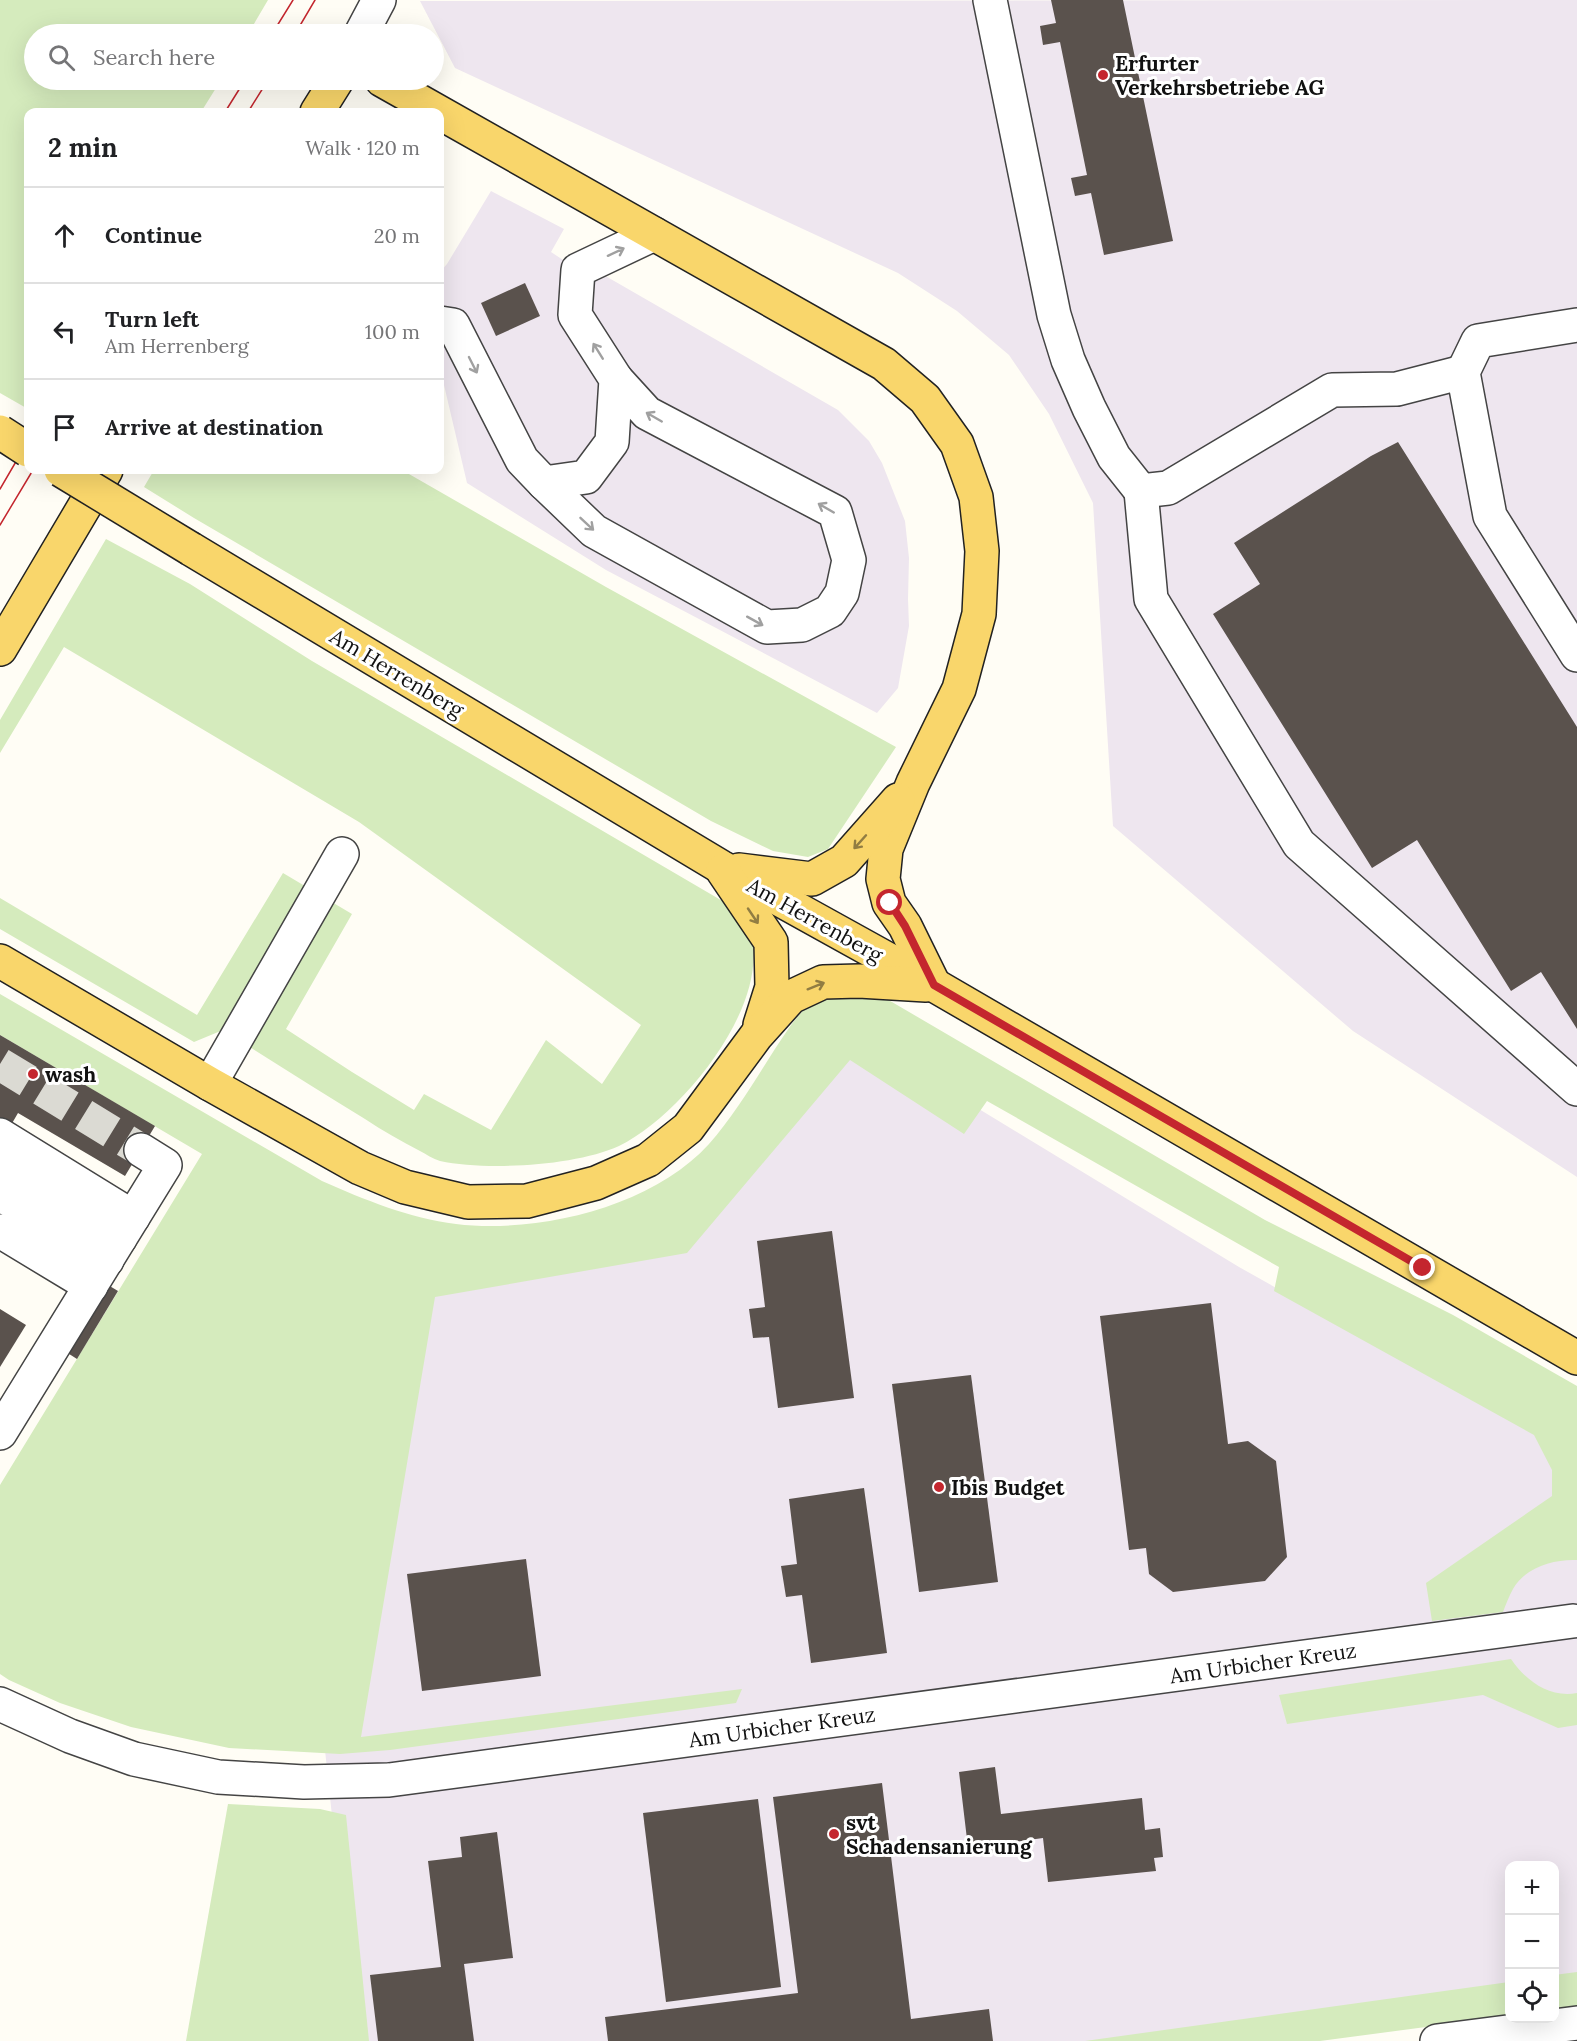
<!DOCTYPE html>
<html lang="en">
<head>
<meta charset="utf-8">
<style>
  :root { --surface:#fff; --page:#f2f2f2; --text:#202124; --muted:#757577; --line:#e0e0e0 }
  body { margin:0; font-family:Lora,serif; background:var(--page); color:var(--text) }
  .controls { position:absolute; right:18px; bottom:18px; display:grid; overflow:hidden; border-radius:12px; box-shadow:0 6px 24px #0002 }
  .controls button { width:54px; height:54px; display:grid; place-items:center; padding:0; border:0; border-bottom:2px solid var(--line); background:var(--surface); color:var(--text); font:30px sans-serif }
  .stop { position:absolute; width:18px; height:18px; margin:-14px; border:4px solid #c4262e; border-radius:50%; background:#fff }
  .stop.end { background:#c4262e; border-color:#fff; box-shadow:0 2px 6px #0008 }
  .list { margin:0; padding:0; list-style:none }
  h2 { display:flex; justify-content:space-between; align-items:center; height:78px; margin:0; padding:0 24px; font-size:26px }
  h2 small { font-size:20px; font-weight:400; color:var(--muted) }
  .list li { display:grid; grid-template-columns:39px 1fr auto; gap:18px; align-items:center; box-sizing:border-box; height:96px; padding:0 24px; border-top:2px solid var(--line) }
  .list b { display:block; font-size:22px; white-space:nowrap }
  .list p { margin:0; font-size:20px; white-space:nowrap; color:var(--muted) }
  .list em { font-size:20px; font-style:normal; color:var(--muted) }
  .icon { flex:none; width:33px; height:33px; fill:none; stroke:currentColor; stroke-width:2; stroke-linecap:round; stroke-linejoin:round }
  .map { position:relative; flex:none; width:1577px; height:2041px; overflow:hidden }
  .search { position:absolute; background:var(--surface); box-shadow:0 6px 24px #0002; left:24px; top:24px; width:420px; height:66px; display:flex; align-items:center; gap:15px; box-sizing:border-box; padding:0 21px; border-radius:33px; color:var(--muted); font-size:22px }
  .panel { position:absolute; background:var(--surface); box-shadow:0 6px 24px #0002; left:24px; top:108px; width:420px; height:366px; border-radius:12px }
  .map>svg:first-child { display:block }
  .industrial { fill:#eee6ef }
  .green { fill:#d5ebbd }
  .building { fill:#5a524d }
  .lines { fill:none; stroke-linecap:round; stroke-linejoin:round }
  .minor-tunnel { stroke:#dbdad3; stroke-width:33; stroke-dasharray:33 16; stroke-linecap:butt }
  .minor-casing { stroke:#444; stroke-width:36 }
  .major-casing { stroke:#222; stroke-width:36 }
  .minor { stroke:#fff; stroke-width:33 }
  .major { stroke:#f9d66b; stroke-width:33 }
  .tram { stroke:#c4262e; stroke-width:1.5 }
  .major-bridge-casing { stroke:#222; stroke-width:36; stroke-linecap:butt }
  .major-bridge { stroke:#f9d66b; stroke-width:33 }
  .oneway { stroke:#a0a0a0 }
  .oneway2 { stroke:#917d42 }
  .route { stroke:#c4262e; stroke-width:8 }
  .poi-dot { fill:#c4262e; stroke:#fff; stroke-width:2 }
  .labels { text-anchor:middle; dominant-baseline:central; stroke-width:6; stroke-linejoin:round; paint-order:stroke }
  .poi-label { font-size:21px; font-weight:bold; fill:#111; stroke:#fff; text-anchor:start }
  .street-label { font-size:21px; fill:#111; stroke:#fff }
</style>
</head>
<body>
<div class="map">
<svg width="1577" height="2041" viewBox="0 0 1577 2041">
  <rect width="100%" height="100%" fill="#fffdf5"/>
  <g class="industrial">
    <polygon points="1577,0 1577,1177 1353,1031 1113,826 1093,503 1049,414 1009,355 957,311 898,273 455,68 420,1"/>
    <polygon points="491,191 564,229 551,252 595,281 602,274 838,410 869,441 882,463 905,521 909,558 908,599 909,626 898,688 877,713 606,570 467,483 440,368 440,272 447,264"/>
    <polygon points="854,1033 1239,1267 1577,1457 1577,1985 1555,1988 1554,1866 1510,1866 1509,1994 1152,2041 356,2041 322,1722 410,1265 669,1224"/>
  </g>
  <g class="green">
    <polygon points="0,0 268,0 248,34 34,34 34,80 221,80 201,112 28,112 28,409 0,393"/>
    <polygon points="154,470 402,470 606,587 896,747 828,849 808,857 773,851 711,821 194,518 144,487"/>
    <path d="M106,539L190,584L312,661L731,906C737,913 747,922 750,931C773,1004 681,1116 619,1146C575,1166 487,1171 440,1161C433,1159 426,1154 420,1151C401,1141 383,1131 365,1119C318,1090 270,1060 223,1030L194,1042L0,929V898L197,1015L283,873L352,914L286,1029L352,1072L414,1110L424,1094L491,1130L546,1040L602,1084L641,1025L359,822L64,647L0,753V720Z"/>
    <path d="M0,994L322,1181C365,1200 409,1218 456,1224C538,1234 652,1207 709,1144C740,1109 762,1067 789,1028C796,1017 807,1007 815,997L880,995L1265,1220L1453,1315L1577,1386V1560C1554,1559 1525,1567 1513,1589C1509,1596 1506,1604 1503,1612L1432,1621L1426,1583L1552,1496V1470L1534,1435L1274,1291L1279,1267L987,1101L964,1134L850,1060L687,1253L435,1297L361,1737L742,1689L736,1703L390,1750L340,1754L229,1748L131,1727L60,1703L9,1680L0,1674V1485L202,1154L0,1035Z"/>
    <path d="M1511,1659C1526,1681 1549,1698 1577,1693V1725L1558,1728L1483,1695L1287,1724L1279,1695Z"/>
    <polygon points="228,1804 320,1809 346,1815 369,2041 186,2041"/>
    <polygon points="1577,1972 1577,2007 1555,2010 1554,1975"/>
    <polygon points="1509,1982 1509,2016 1320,2041 1085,2041"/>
  </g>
  <g class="building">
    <polygon points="1051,0 1123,0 1173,241 1104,255 1091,193 1075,196 1071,178 1087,175 1060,42 1043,45 1040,26 1056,23"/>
    <polygon points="525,283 540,316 496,336 481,303"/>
    <polygon points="1398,442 1577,727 1577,1029 1541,972 1511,991 1417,840 1372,868 1213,614 1260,584 1234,543 1371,456"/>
    <polygon points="0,1035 155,1126 125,1176 18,1113 0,1144"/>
    <polygon points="832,1231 854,1398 778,1408 769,1337 753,1338 749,1309 765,1307 757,1241"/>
    <polygon points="108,1285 118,1291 77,1359 66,1352"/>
    <polygon points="1211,1303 1228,1444 1248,1441 1276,1461 1287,1557 1265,1581 1173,1592 1149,1574 1146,1548 1129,1550 1100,1316"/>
    <polygon points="0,1309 26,1325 0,1367"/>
    <polygon points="971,1375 998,1582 919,1592 892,1384"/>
    <polygon points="864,1488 887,1653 811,1663 802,1595 786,1597 781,1566 797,1564 789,1499"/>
    <polygon points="526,1559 541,1676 422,1691 407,1574"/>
    <polygon points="995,1767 1001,1814 1142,1798 1145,1830 1160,1828 1163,1857 1154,1858 1156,1871 1048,1882 1043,1838 1006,1843 1007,1851 969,1856 959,1772"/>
    <polygon points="882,1783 911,2019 989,2009 993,2041 608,2041 605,2017 798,1993 773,1797"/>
    <polygon points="758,1799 781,1987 666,2002 643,1813"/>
    <polygon points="497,1832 513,1958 464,1964 474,2041 378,2041 370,1975 441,1967 428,1861 462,1857 460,1837"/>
  </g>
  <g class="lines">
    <polyline class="minor-tunnel" points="0,1064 141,1150"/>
    <g class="minor-casing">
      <g id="minor">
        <polyline points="990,0 1054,315 1068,360 1089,408 1114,457 1141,491 1168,488 1332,390 1397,389 1463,372"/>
        <polyline points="361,34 379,0"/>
        <polyline points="440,323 453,325 522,460 544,483 586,477 612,442 616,379 575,315 578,270 654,234"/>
        <polyline points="1577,325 1478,341 1463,372 1490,516 1577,655"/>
        <polyline points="544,483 594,531 767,627 802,625 830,611 842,593 849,560 835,512 647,413 616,379"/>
        <polyline points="1141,491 1151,599 1299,844 1577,1089"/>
        <polyline points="210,1084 342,854"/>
        <polyline points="0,1135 133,1217"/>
        <polyline points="0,1164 120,1238"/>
        <polyline points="0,1194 107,1260"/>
        <polyline points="0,1231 91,1286"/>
        <polyline points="0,1433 165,1165 141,1150"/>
        <polyline points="0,1704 70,1736 134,1759 218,1777 304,1782 389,1780 1573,1621"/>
        <polyline points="1437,2041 1577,2023"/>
      </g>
    </g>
    <g class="major-casing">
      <g id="major">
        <polyline points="382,80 884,364 925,399 957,444 976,497 982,551 979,614 959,689 913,783 886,849 883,879 889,903 905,926 934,985"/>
        <polyline points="317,112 337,80"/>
        <polyline points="191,549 721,867 934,985 1577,1358"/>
        <polyline points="0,649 106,470"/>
        <polyline points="739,870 812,879 844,861 898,800"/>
        <polyline points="723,871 771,942 772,987 760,1025"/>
        <polyline points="0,961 210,1084 360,1168 405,1187 468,1202 527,1201 596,1183 648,1160 688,1128 756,1036 791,997 823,982 859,981 926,985"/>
      </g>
    </g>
    <use href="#minor" class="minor"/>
    <use href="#major" class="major"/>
    <g class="tram">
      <polyline points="272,34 293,0"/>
      <polyline points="295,34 315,0"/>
      <polyline points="225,112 245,80"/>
      <polyline points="248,112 268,80"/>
      <polyline points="0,489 28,441"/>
      <polyline points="0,525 33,470"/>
    </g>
    <g class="major-bridge-casing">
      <g id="major-bridge">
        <polyline points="0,432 28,450"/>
        <polyline points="61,470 191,549"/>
      </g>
    </g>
    <use href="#major-bridge" class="major-bridge"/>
  </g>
  <defs><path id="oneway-shaft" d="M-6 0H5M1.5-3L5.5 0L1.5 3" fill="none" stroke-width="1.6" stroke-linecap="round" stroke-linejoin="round" transform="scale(1.5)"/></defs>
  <g class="oneway">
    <use href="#oneway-shaft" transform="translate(616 252) rotate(-25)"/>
    <use href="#oneway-shaft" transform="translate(598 351) rotate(-122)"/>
    <use href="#oneway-shaft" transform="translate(473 365) rotate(63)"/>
    <use href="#oneway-shaft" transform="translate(654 417) rotate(-150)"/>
    <use href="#oneway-shaft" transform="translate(826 508) rotate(-150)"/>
    <use href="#oneway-shaft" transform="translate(587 524) rotate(43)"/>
    <use href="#oneway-shaft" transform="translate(755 621) rotate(29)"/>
  </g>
  <g class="oneway2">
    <use href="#oneway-shaft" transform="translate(860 842) rotate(132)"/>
    <use href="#oneway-shaft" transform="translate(753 916) rotate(56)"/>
    <use href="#oneway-shaft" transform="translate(816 986) rotate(-22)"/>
  </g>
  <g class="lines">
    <polyline class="route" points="890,903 905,926 934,985 1423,1268"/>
  </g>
  <g class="poi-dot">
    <circle cx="1103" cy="75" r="6"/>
    <circle cx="33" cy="1074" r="6"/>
    <circle cx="939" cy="1487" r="6"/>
    <circle cx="834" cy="1834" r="6"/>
  </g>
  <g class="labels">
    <g class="poi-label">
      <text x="1115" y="63">Erfurter<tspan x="1115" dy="24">Verkehrsbetriebe AG</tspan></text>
      <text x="45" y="1074">wash</text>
      <text x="951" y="1487">Ibis Budget</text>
      <text x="846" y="1822">svt<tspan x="846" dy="24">Schadensanierung</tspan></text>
    </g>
    <g class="street-label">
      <text transform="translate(397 673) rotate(31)">Am Herrenberg</text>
      <text transform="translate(815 920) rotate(29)">Am Herrenberg</text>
      <text transform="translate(1263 1663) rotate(-8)">Am Urbicher Kreuz</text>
      <text transform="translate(782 1727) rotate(-8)">Am Urbicher Kreuz</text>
    </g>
  </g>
</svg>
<div class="controls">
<button>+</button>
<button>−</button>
<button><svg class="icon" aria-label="locate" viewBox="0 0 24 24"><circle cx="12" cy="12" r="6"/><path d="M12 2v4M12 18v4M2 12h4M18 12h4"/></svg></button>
</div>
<div class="stop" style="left:890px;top:903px"></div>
<div class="stop end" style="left:1423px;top:1268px"></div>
<div class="search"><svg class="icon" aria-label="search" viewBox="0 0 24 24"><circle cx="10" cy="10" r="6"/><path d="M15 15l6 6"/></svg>Search here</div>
<section class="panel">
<h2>2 min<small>Walk · 120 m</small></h2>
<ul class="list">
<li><svg class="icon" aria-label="ahead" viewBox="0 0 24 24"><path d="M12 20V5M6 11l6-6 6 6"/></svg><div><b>Continue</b></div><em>20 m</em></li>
<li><svg class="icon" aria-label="left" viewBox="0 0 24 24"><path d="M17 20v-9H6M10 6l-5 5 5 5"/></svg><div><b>Turn left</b><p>Am Herrenberg</p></div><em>100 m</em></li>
<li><svg class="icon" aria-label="arrive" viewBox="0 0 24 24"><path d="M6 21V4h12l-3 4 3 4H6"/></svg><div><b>Arrive at destination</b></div></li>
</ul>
</section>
</div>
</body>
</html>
